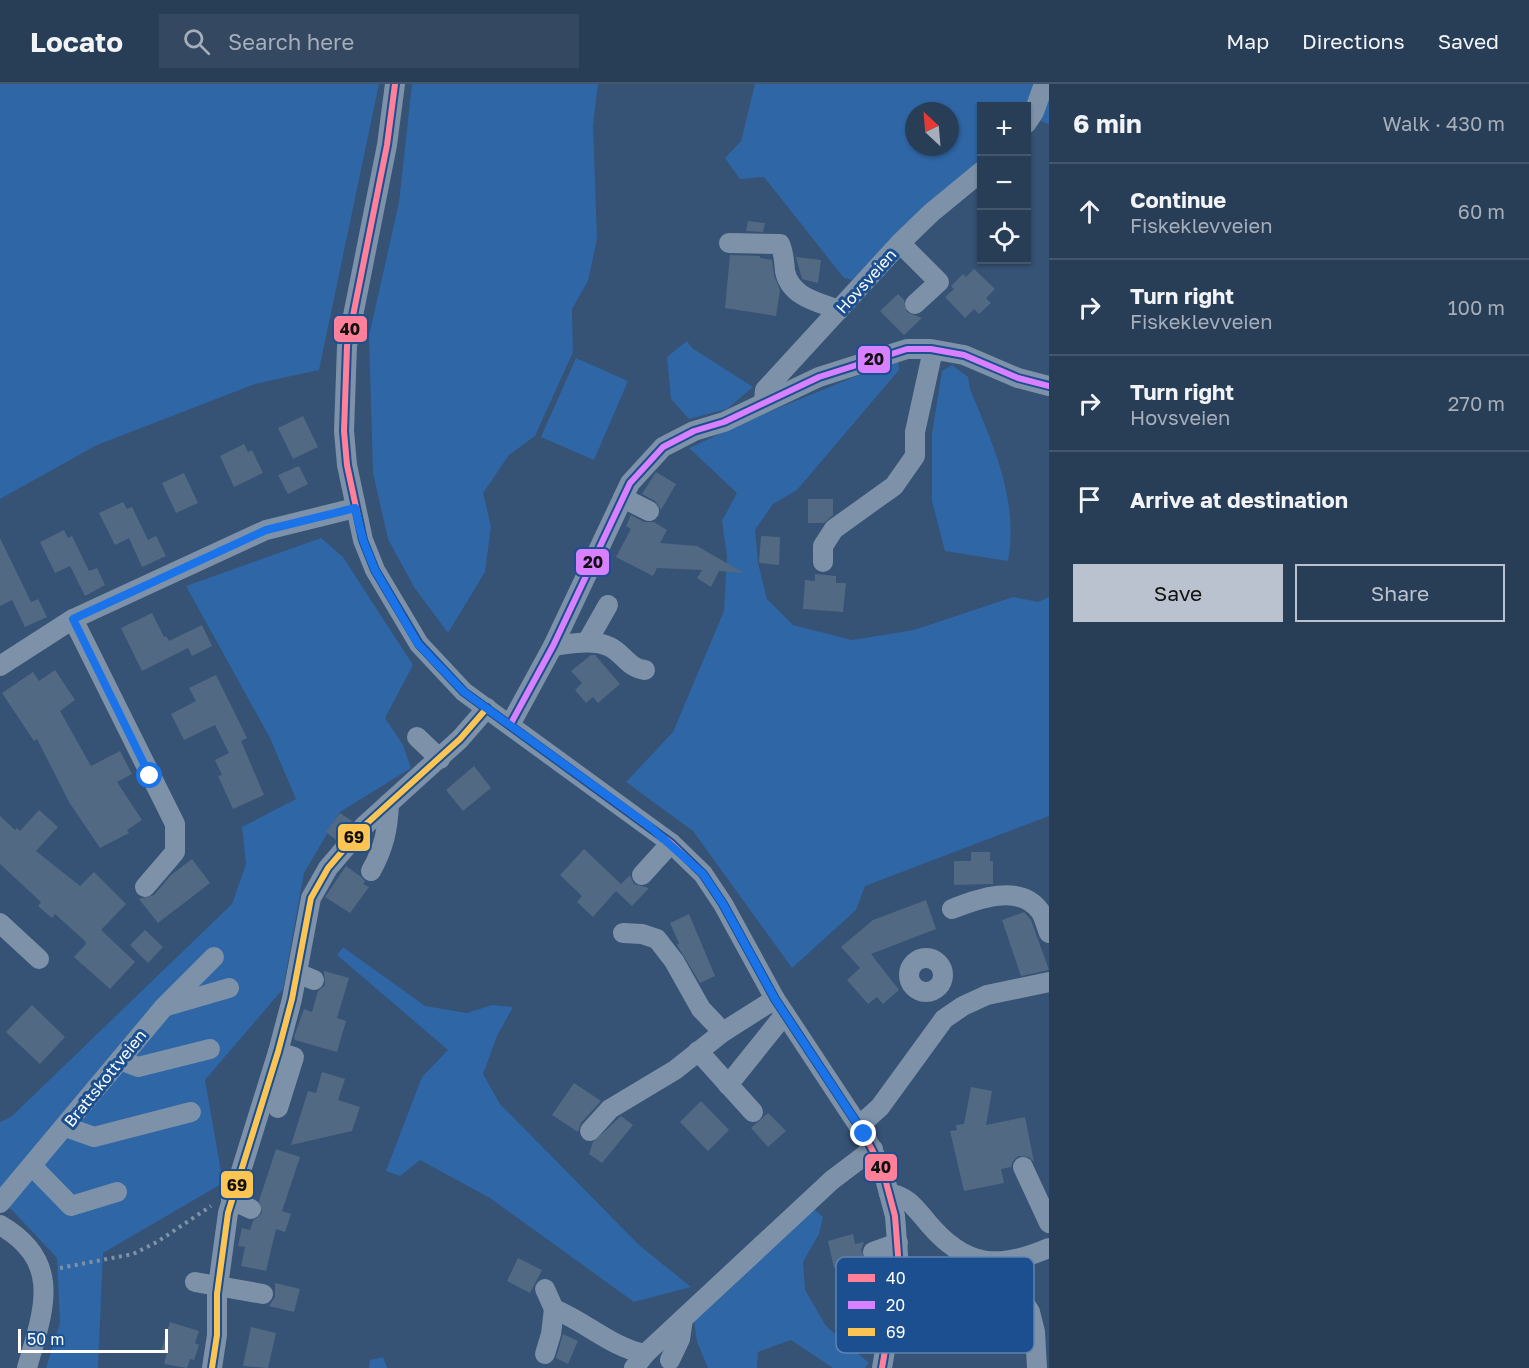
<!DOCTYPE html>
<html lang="en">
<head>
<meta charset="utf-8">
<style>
  :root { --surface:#283e57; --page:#344961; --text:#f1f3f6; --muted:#a5aeba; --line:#44576d; --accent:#b9c2ce }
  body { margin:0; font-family:"Golos Text",sans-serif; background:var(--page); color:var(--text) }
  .controls { position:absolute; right:18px; top:18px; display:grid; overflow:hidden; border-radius:0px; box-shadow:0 2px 4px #0004 }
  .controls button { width:54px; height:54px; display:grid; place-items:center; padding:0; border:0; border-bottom:2px solid var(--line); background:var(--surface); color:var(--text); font:30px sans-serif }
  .compass { position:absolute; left:905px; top:18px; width:54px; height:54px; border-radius:50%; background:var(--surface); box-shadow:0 2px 4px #0004; rotate:334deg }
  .scale { position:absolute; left:18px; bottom:15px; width:150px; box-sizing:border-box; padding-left:6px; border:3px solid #fff; border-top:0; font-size:16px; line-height:21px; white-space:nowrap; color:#fff; -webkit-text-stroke:4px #1b4f8f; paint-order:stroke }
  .stop { position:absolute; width:18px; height:18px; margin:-14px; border:4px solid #1a73e8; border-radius:50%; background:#fff }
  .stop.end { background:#1a73e8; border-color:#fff; box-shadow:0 2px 6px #0008 }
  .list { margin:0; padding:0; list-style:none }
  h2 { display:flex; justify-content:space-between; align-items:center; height:78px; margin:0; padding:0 24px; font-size:26px }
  h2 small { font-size:20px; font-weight:400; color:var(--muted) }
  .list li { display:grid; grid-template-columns:39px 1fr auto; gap:18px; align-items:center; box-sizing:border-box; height:96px; padding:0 24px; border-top:2px solid var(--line) }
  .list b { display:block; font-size:22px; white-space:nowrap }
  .list p { margin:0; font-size:20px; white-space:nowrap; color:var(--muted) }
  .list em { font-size:20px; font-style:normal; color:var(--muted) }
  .actions { display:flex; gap:12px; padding:18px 24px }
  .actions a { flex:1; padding:14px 0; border:2px solid var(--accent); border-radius:0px; text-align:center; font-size:21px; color:var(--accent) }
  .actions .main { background:var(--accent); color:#111 }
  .icon { flex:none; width:33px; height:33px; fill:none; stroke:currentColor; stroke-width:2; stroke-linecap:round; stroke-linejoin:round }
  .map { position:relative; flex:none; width:1049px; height:1284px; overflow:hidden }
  header { display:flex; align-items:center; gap:36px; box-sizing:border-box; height:84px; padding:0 30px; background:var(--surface); border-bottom:2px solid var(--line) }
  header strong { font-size:28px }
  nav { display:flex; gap:33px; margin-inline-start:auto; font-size:21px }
  .search { width:420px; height:54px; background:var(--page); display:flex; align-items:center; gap:15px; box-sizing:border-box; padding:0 21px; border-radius:0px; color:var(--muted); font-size:22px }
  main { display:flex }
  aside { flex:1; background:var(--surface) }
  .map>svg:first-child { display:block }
  .green { fill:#2f66a5; fill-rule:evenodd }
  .building { fill:#526984 }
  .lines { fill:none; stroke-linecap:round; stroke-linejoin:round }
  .path { stroke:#7d92a8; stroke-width:4; stroke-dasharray:3 4.5; stroke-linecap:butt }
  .minor { stroke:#7d92a8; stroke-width:20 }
  .bus-1-casing { stroke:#1b4f8f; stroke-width:10 }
  .bus-2-casing { stroke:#1b4f8f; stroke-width:10 }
  .bus-3-casing { stroke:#1b4f8f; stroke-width:10 }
  .bus-1 { stroke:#ff8098; stroke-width:6 }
  .bus-2 { stroke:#d880ff; stroke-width:6 }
  .bus-3 { stroke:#fcc553; stroke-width:6 }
  .route { stroke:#1a73e8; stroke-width:8 }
  .labels { text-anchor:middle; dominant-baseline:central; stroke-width:6; stroke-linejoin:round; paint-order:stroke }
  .street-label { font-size:16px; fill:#fff; stroke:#1b4f8f }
  .key { fill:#1b4f8f; stroke:#5f84b1; stroke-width:1.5 }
  .key-label { font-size:16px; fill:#fff }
  .line-badge { stroke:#1b4f8f; stroke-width:2 }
  .pale-badge-label { font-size:16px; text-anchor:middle; font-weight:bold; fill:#111 }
</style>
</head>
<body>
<header>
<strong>Locato</strong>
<div class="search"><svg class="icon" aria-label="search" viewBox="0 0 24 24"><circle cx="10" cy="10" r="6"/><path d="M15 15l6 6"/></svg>Search here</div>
<nav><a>Map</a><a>Directions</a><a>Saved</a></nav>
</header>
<main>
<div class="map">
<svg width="1049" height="1284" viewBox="0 0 1049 1284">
  <rect width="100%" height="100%" fill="#365274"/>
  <g class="green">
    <polygon points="0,0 379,0 319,286 255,300 97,361 0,415"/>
    <polygon points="412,0 598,0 593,41 597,155 588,197 572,225 573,268 535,352 509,371 483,409 491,442 485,488 448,549 414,503 388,455 373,389 369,252 399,118"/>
    <path d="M755,0H1049V40L1027,32L1026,22H982L981,75L933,117L852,196L844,194L764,93L740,95L725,74L741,57ZM914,27H950V63H914Z"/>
    <polygon points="687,257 692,264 753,303 727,325 689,335 671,315 667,273"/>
    <polygon points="576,274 628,297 594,376 541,353"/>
    <polygon points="898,275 899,286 797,406 773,420 755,446 758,479 767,515 793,541 852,556 914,546 1013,513 1038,518 1049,513 1049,732 865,802 856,826 792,884 693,747 626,698 673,648 724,527 727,472 722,437 737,409 689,364 754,334"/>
    <path d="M952,281L968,293L970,305C993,361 1019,415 1008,477L945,467L932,417V350L942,287Z"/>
    <polygon points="321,454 343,473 413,581 385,634 403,661 411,684 340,728 304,789 283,905 205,996 223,1099 103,1169 98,1284 46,1284 60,1239 57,1174 12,1126 0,1119 0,1038 11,1033 232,820 246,780 242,743 296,715 270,654 186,502"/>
    <polygon points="343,863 425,922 467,929 492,921 513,923 497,952 483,990 500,1020 639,1161 691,1203 634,1218 490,1114 420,1076 400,1092 386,1087 422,993 448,966 337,871"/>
    <polygon points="814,1125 823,1133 819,1150 803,1178 805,1206 826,1242 869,1279 865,1284 833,1284 791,1256 758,1268 757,1284 708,1284 697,1258 694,1237"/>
    <polygon points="383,1273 387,1284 369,1284 370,1276"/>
  </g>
  <g class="building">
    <polygon points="748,137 765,139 763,148 746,147"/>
    <polygon points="730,171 760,172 760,174 772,176 774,191 780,206 776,232 725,224"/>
    <polygon points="796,173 821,176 818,199 802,195"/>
    <polygon points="974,185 995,205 986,214 991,219 979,230 974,225 965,234 945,213 954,205 951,202 963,190 966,193"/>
    <polygon points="898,210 904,216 907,228 922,234 904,251 880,227"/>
    <polygon points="303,332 318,363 293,375 278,344"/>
    <polygon points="244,360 248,368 252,366 263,389 234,403 220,372"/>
    <polygon points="299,382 308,400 288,410 278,391"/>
    <polygon points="656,388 676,400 661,426 655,417 642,410"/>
    <polygon points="184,389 198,419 176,429 162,399"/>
    <polygon points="808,415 833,415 833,431 824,439 808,439"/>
    <polygon points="123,418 127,425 132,423 148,456 156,452 166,472 142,483 129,454 115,461 99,429"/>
    <polygon points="631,431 644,438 654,438 667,446 660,459 697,462 744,489 719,487 711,503 697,494 702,486 657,484 653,492 616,473 631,445 626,442"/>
    <polygon points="64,446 68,454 72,452 89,487 97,484 105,501 85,512 70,482 55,489 40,458"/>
    <polygon points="761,452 780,453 779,481 759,479"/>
    <polygon points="0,454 31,518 38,515 47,533 25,543 12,516 0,522"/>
    <polygon points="815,490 836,492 836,499 846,499 843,528 803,525 805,496 815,497"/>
    <polygon points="152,529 164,553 166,552 169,557 202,541 212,562 192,572 188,564 142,587 121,544"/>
    <polygon points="591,571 595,571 620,600 598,619 593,613 586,619 575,606 582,599 571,587"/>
    <polygon points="55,586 75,616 60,627 91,682 120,667 132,690 117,698 142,736 127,746 129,749 100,764 69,718 37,655 34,657 2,609 33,588 39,597"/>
    <polygon points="216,591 247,654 241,657 264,711 233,725 218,692 222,691 215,676 229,669 215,641 184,656 171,630 196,617 189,604"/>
    <polygon points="474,682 491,704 463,727 446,706"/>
    <polygon points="39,726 58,743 36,767 80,802 94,788 126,820 101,846 135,878 110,905 74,873 86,860 85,857 55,830 52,834 38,822 41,818 0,780 0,732 15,746 17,744 20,747"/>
    <polygon points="340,729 352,737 336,756 326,748"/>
    <polygon points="584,765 621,800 630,791 634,800 649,804 632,822 616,807 593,833 577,818 582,812 560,791"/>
    <polygon points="971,768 990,768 990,777 993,777 993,800 954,801 954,777 971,777"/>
    <polygon points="192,775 210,799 158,839 139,815 154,811 171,791"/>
    <polygon points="346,782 360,792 365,797 363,800 369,803 350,829 325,813"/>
    <polygon points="926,816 936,845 871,870 899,906 883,920 877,913 868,920 847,896 860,884 841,863 873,836"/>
    <polygon points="1024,828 1031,836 1049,886 1021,892 1002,836"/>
    <polygon points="689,830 715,892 700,899 677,861 679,859 670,839"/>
    <polygon points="145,846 163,863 148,879 130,861"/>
    <polygon points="324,887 349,894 337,934 346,937 337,968 295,956 294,953 304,925 312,928 318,907 325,901"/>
    <polygon points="32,921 65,953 40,980 6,948"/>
    <polygon points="322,988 345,995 338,1016 360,1023 352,1047 291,1061 308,1007 316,1009"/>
    <polygon points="574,999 601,1017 581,1039 578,1048 552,1031"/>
    <polygon points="971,1003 992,1007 986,1041 1025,1033 1034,1078 1029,1073 1018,1072 1013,1077 1011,1083 1001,1085 1004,1099 964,1107 950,1047 957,1046 956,1041 964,1040"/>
    <polygon points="701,1017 729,1046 708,1067 680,1038"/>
    <polygon points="768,1029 786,1047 768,1063 751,1044"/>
    <polygon points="621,1032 633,1041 602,1079 589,1070 593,1058"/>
    <polygon points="276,1065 300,1073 282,1127 291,1130 285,1148 276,1145 266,1187 241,1182 245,1163 238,1162 242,1144 250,1146 253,1137 262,1129 259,1117"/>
    <polygon points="853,1150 855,1160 864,1158 861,1166 865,1176 834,1184 828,1157"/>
    <polygon points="518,1174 542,1186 530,1209 507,1197"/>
    <polygon points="275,1199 300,1205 294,1228 269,1222 275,1213"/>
    <polygon points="170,1238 199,1247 195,1259 199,1261 194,1276 190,1275 187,1284 164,1280 167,1269 161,1267"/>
    <polygon points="251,1243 276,1249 268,1284 243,1282"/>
    <polygon points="563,1250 578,1257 568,1280 556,1274"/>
  </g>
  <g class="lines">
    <polyline class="path" points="60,1184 133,1170 157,1158 211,1122"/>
    <g class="minor">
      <polyline points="395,0 387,61 347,262 344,347 347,381 363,456 375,486 419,560 464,608 671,759 703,790 723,820 775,915 864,1050 883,1087 895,1132 899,1184 882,1284"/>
      <polyline points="1026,40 1034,28 1044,0"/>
      <path d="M729,159L780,160C784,169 784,177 785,187C790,213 818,218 839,226"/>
      <polyline points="900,159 939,198 915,220"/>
      <polyline points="764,317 765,306 900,159 931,129 982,87"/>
      <polyline points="623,414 649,427"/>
      <polyline points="823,478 823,462 834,445 894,402 915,372 915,348 933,266"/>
      <polyline points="73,535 175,740 175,768 145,803"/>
      <polyline points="587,558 608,521"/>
      <path d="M553,562C570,560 593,555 610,563C624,570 628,584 645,586"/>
      <polyline points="0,582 73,535 266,446 355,424"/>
      <polyline points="510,641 553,562 630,399 663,363 694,347 724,338 819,293 907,265 931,265 964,271 1018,294 1049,302"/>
      <polyline points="417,653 440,675"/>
      <path d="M371,787C384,764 388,745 389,719"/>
      <polyline points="642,791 671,759"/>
      <path d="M952,825C977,815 1020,799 1040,827C1044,832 1046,842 1049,849"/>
      <polyline points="0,839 39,875"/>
      <polyline points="623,849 642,850 657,855 674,877 701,925 723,948"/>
      <circle cx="926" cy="891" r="17"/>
      <polyline points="297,889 314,896"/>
      <polyline points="167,922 229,904"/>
      <polyline points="698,967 753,1028"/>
      <polyline points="120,976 138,983 210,965"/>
      <polyline points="728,1001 785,930"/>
      <polyline points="278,1024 294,973 278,968"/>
      <polyline points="859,1042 880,1023 944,935 963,922 987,911 1049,898"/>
      <polyline points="66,1043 94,1053 191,1028"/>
      <polyline points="590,1047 610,1025 675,986 723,948 775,915"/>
      <polyline points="32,1082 71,1122 117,1108"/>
      <polyline points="1023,1083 1049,1139"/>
      <path d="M889,1109C909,1113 915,1124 928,1139C965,1183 998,1186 1049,1164"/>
      <polyline points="231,1116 251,1125"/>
      <polyline points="0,1119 164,923 214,873"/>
      <path d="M0,1141C64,1178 43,1227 27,1284"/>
      <polyline points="873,1168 898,1159"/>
      <polyline points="998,1178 1030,1228 1035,1248 1037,1284"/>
      <polyline points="195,1198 263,1210"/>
      <path d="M545,1205L554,1225C586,1238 611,1263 645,1270"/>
      <polyline points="1002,1220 1011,1198"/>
      <polyline points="545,1270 551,1250 554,1225"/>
      <polyline points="670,1276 680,1255 683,1235"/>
      <polyline points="212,1284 217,1251 217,1210 228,1129 278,968 292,915 311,814 328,784 364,742 460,655 487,624"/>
      <polyline points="634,1284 645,1270 832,1096 873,1065"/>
    </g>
    <g class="bus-1-casing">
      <polyline id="bus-1" points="395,0 387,61 347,262 344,347 347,381 363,456 375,486 419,560 464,608 671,759 703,790 723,820 775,915 864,1050 883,1087 895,1132 899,1184 882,1284"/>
    </g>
    <g class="bus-2-casing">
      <polyline id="bus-2" points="510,641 553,562 630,399 663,363 694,347 724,338 819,293 907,265 931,265 964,271 1018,294 1049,302"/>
    </g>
    <g class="bus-3-casing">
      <polyline id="bus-3" points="212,1284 217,1251 217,1210 228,1129 278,968 292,915 311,814 328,784 364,742 460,655 487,624"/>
    </g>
    <use href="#bus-1" class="bus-1"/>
    <use href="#bus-2" class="bus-2"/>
    <use href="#bus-3" class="bus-3"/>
  </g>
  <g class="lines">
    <polyline class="route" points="150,692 73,535 266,446 355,424 363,456 375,486 418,560 464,608 648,741 703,790 723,820 775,915 864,1050"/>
  </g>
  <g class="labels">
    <g class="street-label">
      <text transform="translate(866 197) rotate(-48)">Hovsveien</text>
      <text transform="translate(105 994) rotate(-51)">Brattskottveien</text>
    </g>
  </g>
  <rect x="836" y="1173" width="198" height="96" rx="9" class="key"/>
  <rect x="848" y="1190" width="27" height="8" fill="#ff8098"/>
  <rect x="848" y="1217" width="27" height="8" fill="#d880ff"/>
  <rect x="848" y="1244" width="27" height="8" fill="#fcc553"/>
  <g class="key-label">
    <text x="886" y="1200">40</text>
    <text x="886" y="1227">20</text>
    <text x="886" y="1254">69</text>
  </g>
  <g class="line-badge">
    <rect x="333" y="231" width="35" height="28" rx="6" fill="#ff8098"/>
    <rect x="857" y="261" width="34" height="29" rx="6" fill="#d880ff"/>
    <rect x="575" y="464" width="35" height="28" rx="6" fill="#d880ff"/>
    <rect x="337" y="739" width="34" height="29" rx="6" fill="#fcc553"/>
    <rect x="864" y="1069" width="34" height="29" rx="6" fill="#ff8098"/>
    <rect x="220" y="1086" width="34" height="29" rx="6" fill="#fcc553"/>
  </g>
  <g class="pale-badge-label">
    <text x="350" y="251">40</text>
    <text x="874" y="281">20</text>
    <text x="593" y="484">20</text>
    <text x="354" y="759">69</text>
    <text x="881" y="1089">40</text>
    <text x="237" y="1107">69</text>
  </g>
</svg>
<div class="controls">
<button>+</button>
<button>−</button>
<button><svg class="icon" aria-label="locate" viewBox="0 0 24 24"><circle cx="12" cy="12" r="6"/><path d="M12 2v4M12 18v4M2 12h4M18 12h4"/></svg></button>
</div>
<svg class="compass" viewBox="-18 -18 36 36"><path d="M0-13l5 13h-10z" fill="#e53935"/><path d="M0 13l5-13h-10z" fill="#a5aeba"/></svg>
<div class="scale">50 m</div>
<div class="stop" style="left:150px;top:692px"></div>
<div class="stop end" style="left:864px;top:1050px"></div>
</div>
<aside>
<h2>6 min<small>Walk · 430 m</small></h2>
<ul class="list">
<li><svg class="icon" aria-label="ahead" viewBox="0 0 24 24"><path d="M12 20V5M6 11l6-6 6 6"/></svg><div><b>Continue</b><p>Fiskeklevveien</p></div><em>60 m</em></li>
<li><svg class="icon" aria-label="right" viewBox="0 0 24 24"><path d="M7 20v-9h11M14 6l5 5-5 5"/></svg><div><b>Turn right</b><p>Fiskeklevveien</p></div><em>100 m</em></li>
<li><svg class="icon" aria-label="right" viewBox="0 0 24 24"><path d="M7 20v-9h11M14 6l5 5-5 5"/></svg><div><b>Turn right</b><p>Hovsveien</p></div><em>270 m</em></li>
<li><svg class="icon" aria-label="arrive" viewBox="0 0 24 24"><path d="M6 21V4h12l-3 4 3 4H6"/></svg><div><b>Arrive at destination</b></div></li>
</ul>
<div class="actions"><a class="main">Save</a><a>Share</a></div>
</aside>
</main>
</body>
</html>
